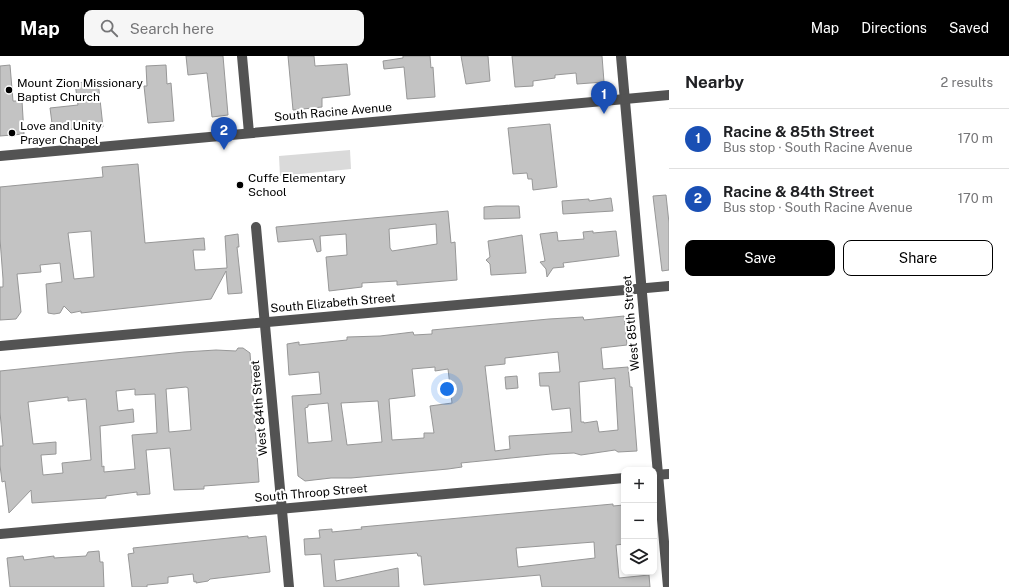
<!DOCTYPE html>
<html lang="en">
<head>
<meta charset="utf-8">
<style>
  :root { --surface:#fff; --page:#f6f6f6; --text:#202124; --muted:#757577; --line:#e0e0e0; --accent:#000 }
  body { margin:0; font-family:"Public Sans",sans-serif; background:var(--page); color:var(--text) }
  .controls { position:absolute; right:12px; bottom:12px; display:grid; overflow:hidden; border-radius:8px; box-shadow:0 2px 6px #0003 }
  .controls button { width:36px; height:36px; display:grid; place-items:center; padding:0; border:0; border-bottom:1px solid var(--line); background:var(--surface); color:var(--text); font:20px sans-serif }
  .you { position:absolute; left:447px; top:333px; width:14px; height:14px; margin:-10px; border:3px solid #fff; border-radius:50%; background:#1a73e8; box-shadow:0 0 0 6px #1a73e833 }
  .badge { display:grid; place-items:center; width:26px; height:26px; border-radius:50%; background:var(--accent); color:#fff; font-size:13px; font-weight:700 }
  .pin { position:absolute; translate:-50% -33px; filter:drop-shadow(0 1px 2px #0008) }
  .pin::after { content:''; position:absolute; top:21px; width:14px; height:12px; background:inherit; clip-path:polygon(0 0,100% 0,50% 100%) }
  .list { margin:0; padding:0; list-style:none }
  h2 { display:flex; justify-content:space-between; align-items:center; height:52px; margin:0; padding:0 16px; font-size:17px }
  h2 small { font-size:13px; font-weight:400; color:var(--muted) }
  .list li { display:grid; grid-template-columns:26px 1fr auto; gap:12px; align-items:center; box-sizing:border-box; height:60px; padding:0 16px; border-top:1px solid var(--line) }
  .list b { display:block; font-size:15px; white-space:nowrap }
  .list p { margin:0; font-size:13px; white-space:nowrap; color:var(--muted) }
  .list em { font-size:13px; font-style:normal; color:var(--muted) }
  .actions { display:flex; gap:8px; padding:12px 16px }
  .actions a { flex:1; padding:9px 0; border:1px solid var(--accent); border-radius:8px; text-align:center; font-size:14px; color:var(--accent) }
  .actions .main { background:var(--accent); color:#fff }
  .icon { flex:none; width:22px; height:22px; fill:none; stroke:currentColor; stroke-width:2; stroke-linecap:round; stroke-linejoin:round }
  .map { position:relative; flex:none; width:669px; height:531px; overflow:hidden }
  header { display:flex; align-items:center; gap:24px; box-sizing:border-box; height:56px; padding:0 20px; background:var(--accent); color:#fff }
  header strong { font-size:19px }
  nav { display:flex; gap:22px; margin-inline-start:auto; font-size:14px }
  .search { width:280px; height:36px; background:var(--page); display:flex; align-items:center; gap:10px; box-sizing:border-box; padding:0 14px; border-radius:8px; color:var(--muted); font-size:15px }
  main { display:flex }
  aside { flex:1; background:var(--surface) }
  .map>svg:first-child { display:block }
  .green { fill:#dadada }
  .building { fill:#c3c3c3; stroke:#979797; fill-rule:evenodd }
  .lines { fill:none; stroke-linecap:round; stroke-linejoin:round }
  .minor { stroke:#535353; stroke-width:10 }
  .poi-dot { fill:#000; stroke:#fff; stroke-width:1.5 }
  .labels { text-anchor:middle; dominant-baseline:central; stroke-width:4; stroke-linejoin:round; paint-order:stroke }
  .poi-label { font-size:12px; fill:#000; stroke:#fff; text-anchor:start }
  .street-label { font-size:12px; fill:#000; stroke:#fff }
</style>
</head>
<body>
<header>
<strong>Map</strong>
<div class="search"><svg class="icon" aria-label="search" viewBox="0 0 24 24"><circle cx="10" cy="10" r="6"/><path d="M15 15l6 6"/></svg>Search here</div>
<nav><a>Map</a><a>Directions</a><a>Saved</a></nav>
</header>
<main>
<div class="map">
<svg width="669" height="531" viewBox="0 0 669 531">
  <rect width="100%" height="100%" fill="#fff"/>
  <polygon class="green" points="350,94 351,113 280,120 279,100"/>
  <g class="building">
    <polygon points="186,0 223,0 228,59 212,61 207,17 188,19"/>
    <polygon points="288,0 314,0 315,10 347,8 350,39 322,42 322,51 293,54"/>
    <polygon points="403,0 430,0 431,12 433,11 435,41 407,43 404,11 384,13 383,5 403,2"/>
    <polygon points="461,0 488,0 490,25 466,28"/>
    <polygon points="512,0 602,0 604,26 577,28 576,17 555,19 555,22 533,25 533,30 515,31"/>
    <polygon points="10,9 13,45 22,45 24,78 0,80 0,10"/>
    <polygon points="166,9 167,28 171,27 174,65 148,67 144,30 147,30 146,10"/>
    <polygon points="98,25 103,71 53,75 50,52 78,49 75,27"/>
    <polygon points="550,68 557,131 533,134 532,123 528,123 527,117 513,118 508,72"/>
    <path d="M138,108L145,187L204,182L205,194H193L195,214L227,212L225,180L238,178L239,191H237L242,237L228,238L226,215L211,243L81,257V255L71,257L64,250L60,257L54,258L48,257L46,228L62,226L60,207L40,209L41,216L17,218L21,256L16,263L0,264V231H3V223L0,183V131L103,121L102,111ZM91,175L94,221L74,223L68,177Z"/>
    <polygon points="666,139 669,167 669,214 662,215 653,140"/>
    <polygon points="611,142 613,155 563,158 562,145 589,143 589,145"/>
    <polygon points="496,150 519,150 520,162 484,163 484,151"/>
    <path d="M448,155L451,187L455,186L457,224L397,229V225L362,227V231L329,235L326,201L347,199L346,178L320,180L321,195L317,196L313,183L278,186L276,171ZM436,168L437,188L392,195L390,192L389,173Z"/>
    <polygon points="593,175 593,177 616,175 619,200 563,207 564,211 553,212 547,221 546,213 540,206 545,205 540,178 557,176 558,185 584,183 583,176"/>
    <polygon points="522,179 526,217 491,219 490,208 486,204 490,201 488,185"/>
    <path d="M624,260L627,289L601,292L603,313L628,311L630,331H632L637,395L618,396L615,394L581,399L574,397L551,398L461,407L462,411L448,413L351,422H331L305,425L298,420L292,340L321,338L319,316L289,319L287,288L299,286V289L347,284V281L380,280L413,276L414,279L432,278V274L549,263L583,261L584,264ZM558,296L560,316L539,317L540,330H549L552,354L570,352L572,376L509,380L510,393L495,395L485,310L505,308V302ZM435,311V315L448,313L452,347L430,350L434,377H424V382L392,384L389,343L415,340L412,313ZM615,322L618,374L599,376L597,365L584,367V366H581L579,326ZM378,345L382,386L347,389L341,347ZM328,347L332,385L308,387L305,352L308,351V349Z"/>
    <path d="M238,292H243L250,297L259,426L204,430V433L174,434L170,392L146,394L150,438L137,439V436L106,440V442L32,447L31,434L9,457L5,425L2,426L0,409V390H3L0,356V315L184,296L216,294L236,295ZM186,331L188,332L191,374L169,376L166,333ZM135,333V339L155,338L157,377L132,379L135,413L104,416V410L102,411L100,370L134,366L133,353L118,355L116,335ZM68,341V345L86,343L91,404L62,407L63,417L43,419L41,399L56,398V386L33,388L28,346Z"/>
    <polygon points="517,320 518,332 506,333 505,321"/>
    <path d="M613,448V450L624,449V488L616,489L619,522L649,519L650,531H542L540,519L424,529L421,500H418L417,497L334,504L336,525L398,512L399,531H324L321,498L305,499L304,483L320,482L319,474L332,473V476L362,473L361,471ZM594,486L595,502L518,511L516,492Z"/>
    <polygon points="248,480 248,482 266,480 270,516 210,523 208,525 196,527 196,525 194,526 193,518 168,521 168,527 147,529 147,531 132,531 128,498 134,497 133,492"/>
    <polygon points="99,495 100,506 103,506 104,531 10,531 7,502 23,500 24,504 54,500 54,502 86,500 88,496"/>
  </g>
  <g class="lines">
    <g class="minor">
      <polyline points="242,0 249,77"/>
      <polyline points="621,0 668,531"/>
      <polyline points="0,100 669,39"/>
      <polyline points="256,171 289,531"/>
      <polyline points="0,290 669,230"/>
      <polyline points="654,419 669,418"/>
      <polyline points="0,478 624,422"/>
    </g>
  </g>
  <g class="poi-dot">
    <circle cx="9" cy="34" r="4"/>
    <circle cx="12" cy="77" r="4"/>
    <circle cx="240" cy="129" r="4"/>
  </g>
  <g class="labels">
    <g class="poi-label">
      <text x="17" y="27">Mount Zion Missionary<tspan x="17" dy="14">Baptist Church</tspan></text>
      <text x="20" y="70">Love and Unity<tspan x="20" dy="14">Prayer Chapel</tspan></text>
      <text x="248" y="122">Cuffe Elementary<tspan x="248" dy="14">School</tspan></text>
    </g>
    <g class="street-label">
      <text transform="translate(333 56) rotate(-5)">South Racine Avenue</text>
      <text transform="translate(333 247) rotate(-5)">South Elizabeth Street</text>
      <text transform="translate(631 267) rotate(-95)">West 85th Street</text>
      <text transform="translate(259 352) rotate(-95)">West 84th Street</text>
      <text transform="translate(311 437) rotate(-5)">South Throop Street</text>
    </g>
  </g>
</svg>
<div class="controls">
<button>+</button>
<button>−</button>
<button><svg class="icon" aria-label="layers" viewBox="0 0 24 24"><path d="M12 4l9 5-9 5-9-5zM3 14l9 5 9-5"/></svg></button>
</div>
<div class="you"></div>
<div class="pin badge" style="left:604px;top:58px;background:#1a4fb4">1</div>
<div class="pin badge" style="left:224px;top:94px;background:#1a4fb4">2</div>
</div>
<aside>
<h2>Nearby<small>2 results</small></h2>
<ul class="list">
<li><span class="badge" style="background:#1a4fb4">1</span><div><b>Racine &amp; 85th Street</b><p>Bus stop · South Racine Avenue</p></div><em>170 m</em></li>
<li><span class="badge" style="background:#1a4fb4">2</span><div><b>Racine &amp; 84th Street</b><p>Bus stop · South Racine Avenue</p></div><em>170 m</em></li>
</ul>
<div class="actions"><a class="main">Save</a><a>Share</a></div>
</aside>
</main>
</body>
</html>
